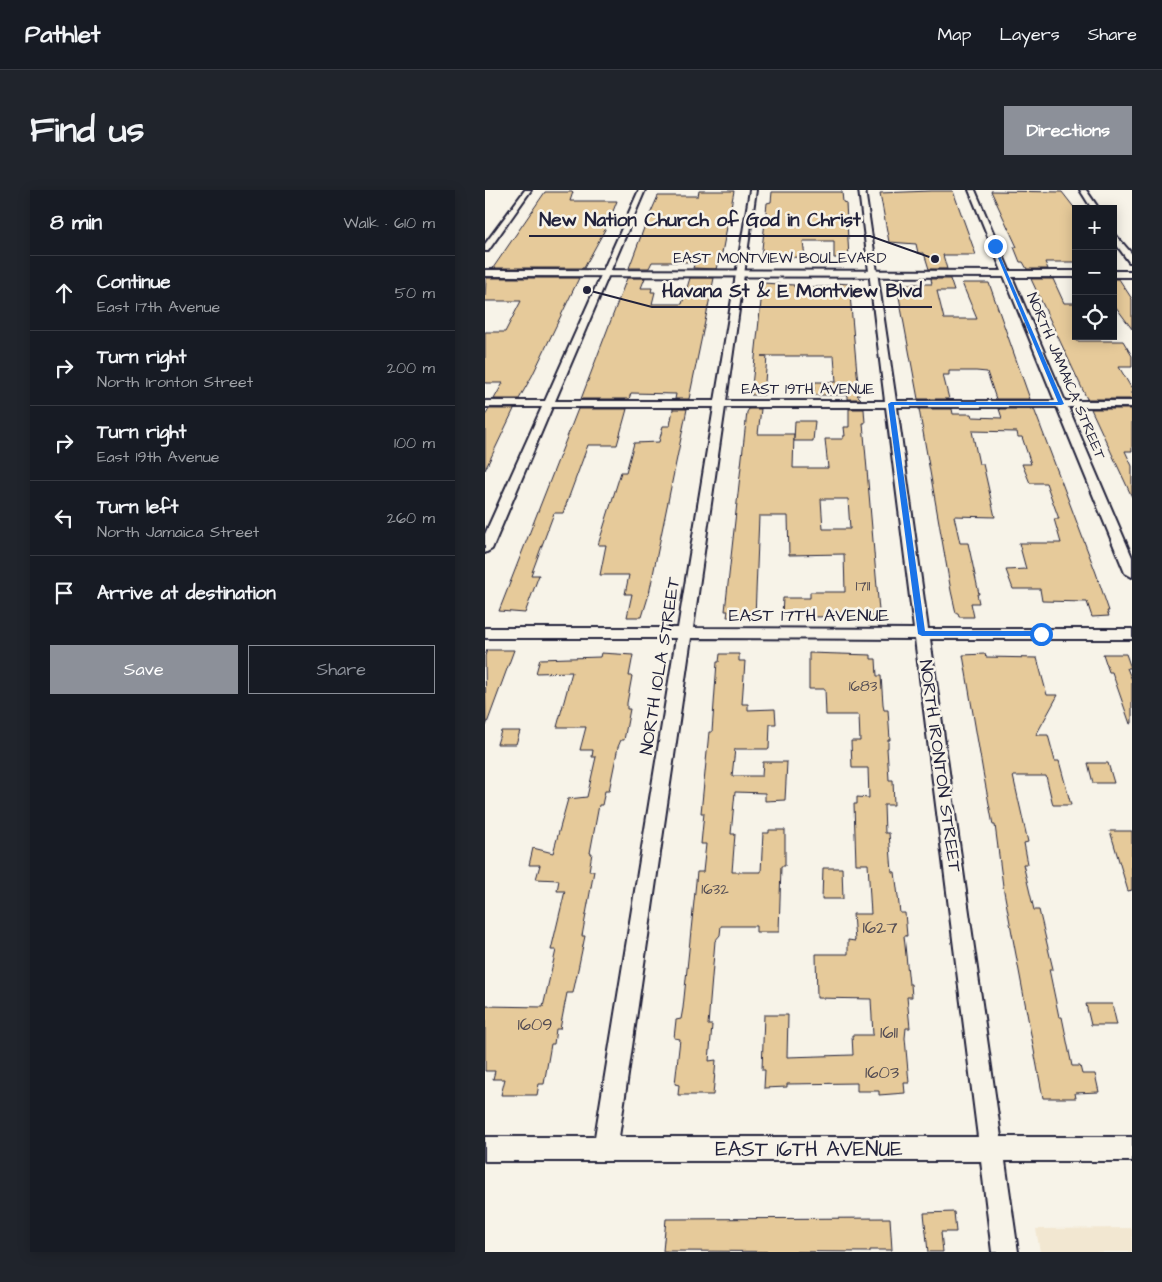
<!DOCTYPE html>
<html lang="en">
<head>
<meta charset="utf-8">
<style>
  :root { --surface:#171b24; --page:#20242c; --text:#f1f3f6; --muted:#9ea1a6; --line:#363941; --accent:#8c9099 }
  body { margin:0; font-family:"Architects Daughter",sans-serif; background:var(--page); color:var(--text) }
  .controls { position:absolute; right:15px; top:15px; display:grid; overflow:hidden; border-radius:0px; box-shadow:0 2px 12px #0003 }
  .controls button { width:45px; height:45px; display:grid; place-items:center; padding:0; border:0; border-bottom:1px solid var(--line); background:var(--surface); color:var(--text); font:25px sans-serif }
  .stop { position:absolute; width:15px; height:15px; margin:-11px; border:4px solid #1a73e8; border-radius:50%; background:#fff }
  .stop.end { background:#1a73e8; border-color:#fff; box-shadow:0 1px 5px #0008 }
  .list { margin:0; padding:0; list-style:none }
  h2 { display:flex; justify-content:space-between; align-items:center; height:65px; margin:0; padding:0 20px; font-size:21px }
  h2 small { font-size:16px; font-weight:400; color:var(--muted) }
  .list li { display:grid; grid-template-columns:32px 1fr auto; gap:15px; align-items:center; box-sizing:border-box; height:75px; padding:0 20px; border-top:1px solid var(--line) }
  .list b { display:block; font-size:19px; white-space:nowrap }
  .list p { margin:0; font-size:16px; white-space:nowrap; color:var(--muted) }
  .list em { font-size:16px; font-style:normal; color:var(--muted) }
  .actions { display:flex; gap:10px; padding:15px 20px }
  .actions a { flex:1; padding:11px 0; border:1px solid var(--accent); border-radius:0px; text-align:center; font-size:18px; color:var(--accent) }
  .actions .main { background:var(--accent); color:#fff }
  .icon { flex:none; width:28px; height:28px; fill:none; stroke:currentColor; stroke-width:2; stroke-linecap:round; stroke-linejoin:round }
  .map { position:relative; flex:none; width:647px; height:1062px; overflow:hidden; border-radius:0px }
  header { display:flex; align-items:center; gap:30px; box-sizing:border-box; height:70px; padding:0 25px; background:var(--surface); border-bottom:1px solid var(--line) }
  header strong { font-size:24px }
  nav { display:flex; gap:28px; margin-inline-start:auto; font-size:18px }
  .intro { display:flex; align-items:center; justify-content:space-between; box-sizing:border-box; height:120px; padding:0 30px }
  h1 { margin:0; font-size:35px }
  .button { padding:12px 22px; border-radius:0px; background:var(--accent); color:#fff; font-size:18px; font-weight:700 }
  main { display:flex; gap:30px; padding:0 30px }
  aside { flex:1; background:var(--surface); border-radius:0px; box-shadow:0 2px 12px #0003 }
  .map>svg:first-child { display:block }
  .built { fill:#f2e7d1 }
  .building { fill:#e6ca9a; stroke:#22223b; fill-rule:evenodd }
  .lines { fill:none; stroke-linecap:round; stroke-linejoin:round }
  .minor-casing { stroke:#22223b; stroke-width:4 }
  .major-casing { stroke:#22223b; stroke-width:4 }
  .minor { fill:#f7f3e8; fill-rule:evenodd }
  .major { fill:#f7f3e8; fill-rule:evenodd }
  .route { fill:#1a73e8 }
  .labels { text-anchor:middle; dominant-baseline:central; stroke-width:5; stroke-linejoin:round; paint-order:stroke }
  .far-street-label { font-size:15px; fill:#22223b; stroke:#f7f3e8 }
  .number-label { font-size:15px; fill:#534c53 }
  .street-label { font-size:18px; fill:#22223b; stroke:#f7f3e8 }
  .near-number-label { font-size:18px; fill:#534c53 }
  .near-street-label { font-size:21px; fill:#22223b; stroke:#f7f3e8 }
  .leader { fill:none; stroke:#22223b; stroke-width:2 }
  .callout-dot { fill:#22223b; stroke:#f7f3e8; stroke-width:2 }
  .callout-label { font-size:19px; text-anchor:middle; font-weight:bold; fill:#22223b; stroke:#f7f3e8; stroke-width:5; stroke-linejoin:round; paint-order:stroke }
</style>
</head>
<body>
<header>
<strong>Pathlet</strong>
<nav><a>Map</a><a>Layers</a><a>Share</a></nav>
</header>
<div class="intro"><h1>Find us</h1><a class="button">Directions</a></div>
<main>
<aside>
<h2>8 min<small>Walk · 610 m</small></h2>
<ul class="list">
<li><svg class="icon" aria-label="ahead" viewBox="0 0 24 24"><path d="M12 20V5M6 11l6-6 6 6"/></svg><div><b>Continue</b><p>East 17th Avenue</p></div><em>50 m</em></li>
<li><svg class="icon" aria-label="right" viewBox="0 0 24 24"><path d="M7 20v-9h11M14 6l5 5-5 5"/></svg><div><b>Turn right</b><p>North Ironton Street</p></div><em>200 m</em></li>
<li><svg class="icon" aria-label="right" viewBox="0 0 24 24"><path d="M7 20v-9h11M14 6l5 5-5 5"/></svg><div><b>Turn right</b><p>East 19th Avenue</p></div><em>100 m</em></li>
<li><svg class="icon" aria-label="left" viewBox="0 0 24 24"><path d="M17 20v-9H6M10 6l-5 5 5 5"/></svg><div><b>Turn left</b><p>North Jamaica Street</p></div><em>260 m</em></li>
<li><svg class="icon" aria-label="arrive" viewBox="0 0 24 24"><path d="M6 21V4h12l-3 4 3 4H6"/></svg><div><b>Arrive at destination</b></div></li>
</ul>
<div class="actions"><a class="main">Save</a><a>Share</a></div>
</aside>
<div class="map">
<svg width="647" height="1062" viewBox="0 0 647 1062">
  <rect width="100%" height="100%" fill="#f7f3e8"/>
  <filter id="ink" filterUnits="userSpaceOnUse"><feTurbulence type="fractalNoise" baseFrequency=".02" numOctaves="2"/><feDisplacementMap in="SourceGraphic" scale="10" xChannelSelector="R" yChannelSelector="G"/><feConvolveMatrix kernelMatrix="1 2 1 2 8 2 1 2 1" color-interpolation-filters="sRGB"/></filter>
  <g filter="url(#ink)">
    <polygon class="built" points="647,1038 647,1062 555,1062 551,1039"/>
    <g class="building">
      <polygon points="214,1 249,1 236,68 235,72 233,72 231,79 208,78 210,72 167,72 164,78 144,78 159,38 173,6 213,6"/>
      <polygon points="446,1 468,1 491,65 458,65 462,79 444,79 439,63 433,63 431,54 404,52 395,3"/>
      <polygon points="506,1 577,2 591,20 591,72 560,72 563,79 542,79 538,72 535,72 529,57 532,57"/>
      <polygon points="60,2 88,2 85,11 132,11 123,34 99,78 8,78"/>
      <polygon points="287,2 357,2 358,12 361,13 364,68 349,68 349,51 318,51 320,67 276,68 282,13 286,12"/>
      <polygon points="1,88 94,88 47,186 34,209 9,209 18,193 0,193 0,142 20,142 36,111 0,111"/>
      <polygon points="142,88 160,88 156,98 167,98 166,102 170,102 167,114 197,114 205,88 229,88 204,209 190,209 191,204 146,203 144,209 96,209"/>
      <polygon points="446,89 465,89 469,101 452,101 459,129 492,129 477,93 504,93 545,209 511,209 502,182 491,181 464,181 464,185 458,185 464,209 433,209 412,96 412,94 447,94"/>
      <polygon points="546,89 568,89 579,113 591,113 591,151 638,151 647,166 647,177 634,177 647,199 647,209 602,209"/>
      <polygon points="628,89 634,89 647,109 647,139 628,113"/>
      <polygon points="278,93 309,95 309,97 349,97 351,93 364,94 374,205 372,205 376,209 363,209 363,205 328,205 330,192 351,192 349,166 276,166 282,166 279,205 266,205"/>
      <polygon points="4,219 29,219 0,280 0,226"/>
      <polygon points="93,219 142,219 132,255 103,255 78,323 69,323 46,385 54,385 40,423 14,421"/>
      <polygon points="188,219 202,219 164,404 157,427 142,427 147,404 140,404 144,385 115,385 121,355 113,355 136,282 141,282 149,253 174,252 178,236 185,236"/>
      <path d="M264,219H276L273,244H309L308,278H343L340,249H358V246H360L359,237H364V219H379L380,233H378L394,421H391L392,426L323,427V424H297L298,408H325V402H360L359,364L304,365L303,326H274L270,427H242L243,421H240L247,358L262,222ZM336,309H363L365,339H338Z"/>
      <polygon points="434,219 467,219 468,224 486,224 487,227 517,228 514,219 549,219 611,383 624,421 622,421 624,426 607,427 602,412 557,411 555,399 528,399 521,380 541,379 534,353 576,353 569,329 574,329 561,293 545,293 537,274 546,274 537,247 533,247 532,242 487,241 494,274 498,274 510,327 469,326 475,353 483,353 494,404 492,404 494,413 486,413 489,427 474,427 473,423 471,423 466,401"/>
      <polygon points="606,219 647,219 647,261 640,261 647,276 647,307"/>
      <polygon points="310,231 330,231 328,251 309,251"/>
      <polygon points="2,460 29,460 1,536 0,466"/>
      <polygon points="116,463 148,465 144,486 147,486 142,513 142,519 145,519 139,550 136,550 133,557 124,601 120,601 117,615 114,615 105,663 107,663 104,681 109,681 97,746 100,746 88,803 82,803 75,839 71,839 69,854 66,854 59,894 54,894 52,905 16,905 20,889 8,889 10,881 0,881 0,816 58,817 71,760 66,760 80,701 72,701 74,690 51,689 55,675 44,675 48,658 68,663 83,609 102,607 111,567 107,567 108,560 95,560 101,537 72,537 87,482 51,483 55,469 115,467"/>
      <polygon points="324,463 386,465 386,469 391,469 392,486 396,486 398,514 399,520 403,520 405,550 403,550 403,558 402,558 404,590 408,590 409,615 399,615 400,643 404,643 407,682 410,682 415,723 420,723 422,746 419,746 424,794 426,794 427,807 422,807 425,838 421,838 420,848 424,893 419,893 420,903 394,905 394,901 372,901 372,893 302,894 302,897 279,898 280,880 277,880 279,825 303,825 302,867 368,865 367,845 388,845 386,809 332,808 331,764 363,764 363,750 370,751 368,724 386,724 383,674 371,674 369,614 372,614 372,607 384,608 383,578 367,578 366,551 375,551 374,525 341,525 340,499 324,499"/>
      <polygon points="235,464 254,464 254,471 260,471 257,514 263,514 263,520 290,519 291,534 285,534 284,559 250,559 247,586 277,586 278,572 302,572 300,610 280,611 280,603 250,602 246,644 250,644 247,682 276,682 278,643 284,643 284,640 300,640 300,676 296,676 294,742 271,742 271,736 236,736 235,745 230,751 223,835 227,835 224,871 231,870 228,905 193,905 194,895 190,894 195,849 189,848 191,830 196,829 198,818 212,682 218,682 221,654 216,654 219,623 216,623 224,542 227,542 232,472 234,472"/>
      <polygon points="500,464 501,467 552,468 562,505 573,505 551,545 563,545 570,571 574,571 586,615 568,615 561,586 528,586 543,652 539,653 543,674 538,674 549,720 554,720 568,779 564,779 574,827 577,827 587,876 595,876 597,884 610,884 614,902 590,903 591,908 558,908 518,696 510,635 508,635 498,582 478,465"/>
      <polygon points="618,464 641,464 646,478 642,478 647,490 647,533 645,534 627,482 624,482"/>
      <polygon points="16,541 35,541 31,554 12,554"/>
      <polygon points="603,573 623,573 629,593 608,593"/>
      <polygon points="625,641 647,641 647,700 643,701"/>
      <polygon points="338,678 357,678 358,709 337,709"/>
      <polygon points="601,814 627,814 632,835 606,835"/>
      <polygon points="469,1022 471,1042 456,1042 458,1062 443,1062 439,1023"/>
      <polygon points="405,1028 407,1060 385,1060 385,1062 178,1061 181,1029"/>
    </g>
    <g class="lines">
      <g class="minor-casing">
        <g id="minor">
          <polygon points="40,0 46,0 3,61 0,61 0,54"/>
          <path d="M154,0H160L70,211H230L265,0H271L241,211H400L374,0H380L411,211H570L484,0H490L580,211H647V217H583L647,367V387L640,383L572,217H412L443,439H647V449H445L516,947H647V971H520L533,1062H507L496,971H0V947H110L191,448H0V438H193L229,217H67L7,359L0,363V344L57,217H0V211H60ZM240,217H401L429,439L208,438ZM206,448L430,449L493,947H134Z"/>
          <polygon points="595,0 601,0 614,19 607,19"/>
          <polygon points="628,42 647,64 647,72 644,72 628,50"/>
        </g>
      </g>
      <g class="major-casing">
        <g id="major">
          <polygon points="0,80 591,81 591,87 0,86"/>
          <rect x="628" y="81" width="19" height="6"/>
        </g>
      </g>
      <use href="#minor" class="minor"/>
      <use href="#major" class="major"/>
    </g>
  </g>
  <polygon class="route" points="510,54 579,214 576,215 409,215 440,441 556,441 559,444 556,446 437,446 433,444 403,214 406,212 573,212 508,56"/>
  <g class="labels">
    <g class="far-street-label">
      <text x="295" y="68">EAST MONTVIEW BOULEVARD</text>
      <text transform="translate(581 186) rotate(67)">NORTH JAMAICA STREET</text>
      <text x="323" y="199">EAST 19TH AVENUE</text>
    </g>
    <g class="number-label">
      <text x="378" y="396">1711</text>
      <text x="378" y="496">1683</text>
      <text x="230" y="699">1632</text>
    </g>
    <g class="street-label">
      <text x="324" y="425">EAST 17TH AVENUE</text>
      <text transform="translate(175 476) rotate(-81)">NORTH IOLA STREET</text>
      <text transform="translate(455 576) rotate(82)">NORTH IRONTON STREET</text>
    </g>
    <g class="near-number-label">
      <text x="395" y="737">1627</text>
      <text x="50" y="834">1609</text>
      <text x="404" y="842">1611</text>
      <text x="397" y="882">1603</text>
    </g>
    <g class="near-street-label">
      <text x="324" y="959">EAST 16TH AVENUE</text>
    </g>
  </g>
  <path class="leader" d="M450 69L385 46H44M102 100L167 117H447"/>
  <g class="callout-dot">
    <circle cx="450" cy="69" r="5"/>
    <circle cx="102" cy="100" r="5"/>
  </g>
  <g class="callout-label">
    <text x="215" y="36">New Nation Church of God in Christ</text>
    <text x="307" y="107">Havana St &amp; E Montview Blvd</text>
  </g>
</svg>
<div class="controls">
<button>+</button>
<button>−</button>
<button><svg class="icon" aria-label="locate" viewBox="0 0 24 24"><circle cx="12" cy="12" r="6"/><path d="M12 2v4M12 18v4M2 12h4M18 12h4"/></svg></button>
</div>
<div class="stop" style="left:556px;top:444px"></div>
<div class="stop end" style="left:510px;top:56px"></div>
</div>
</main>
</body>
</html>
